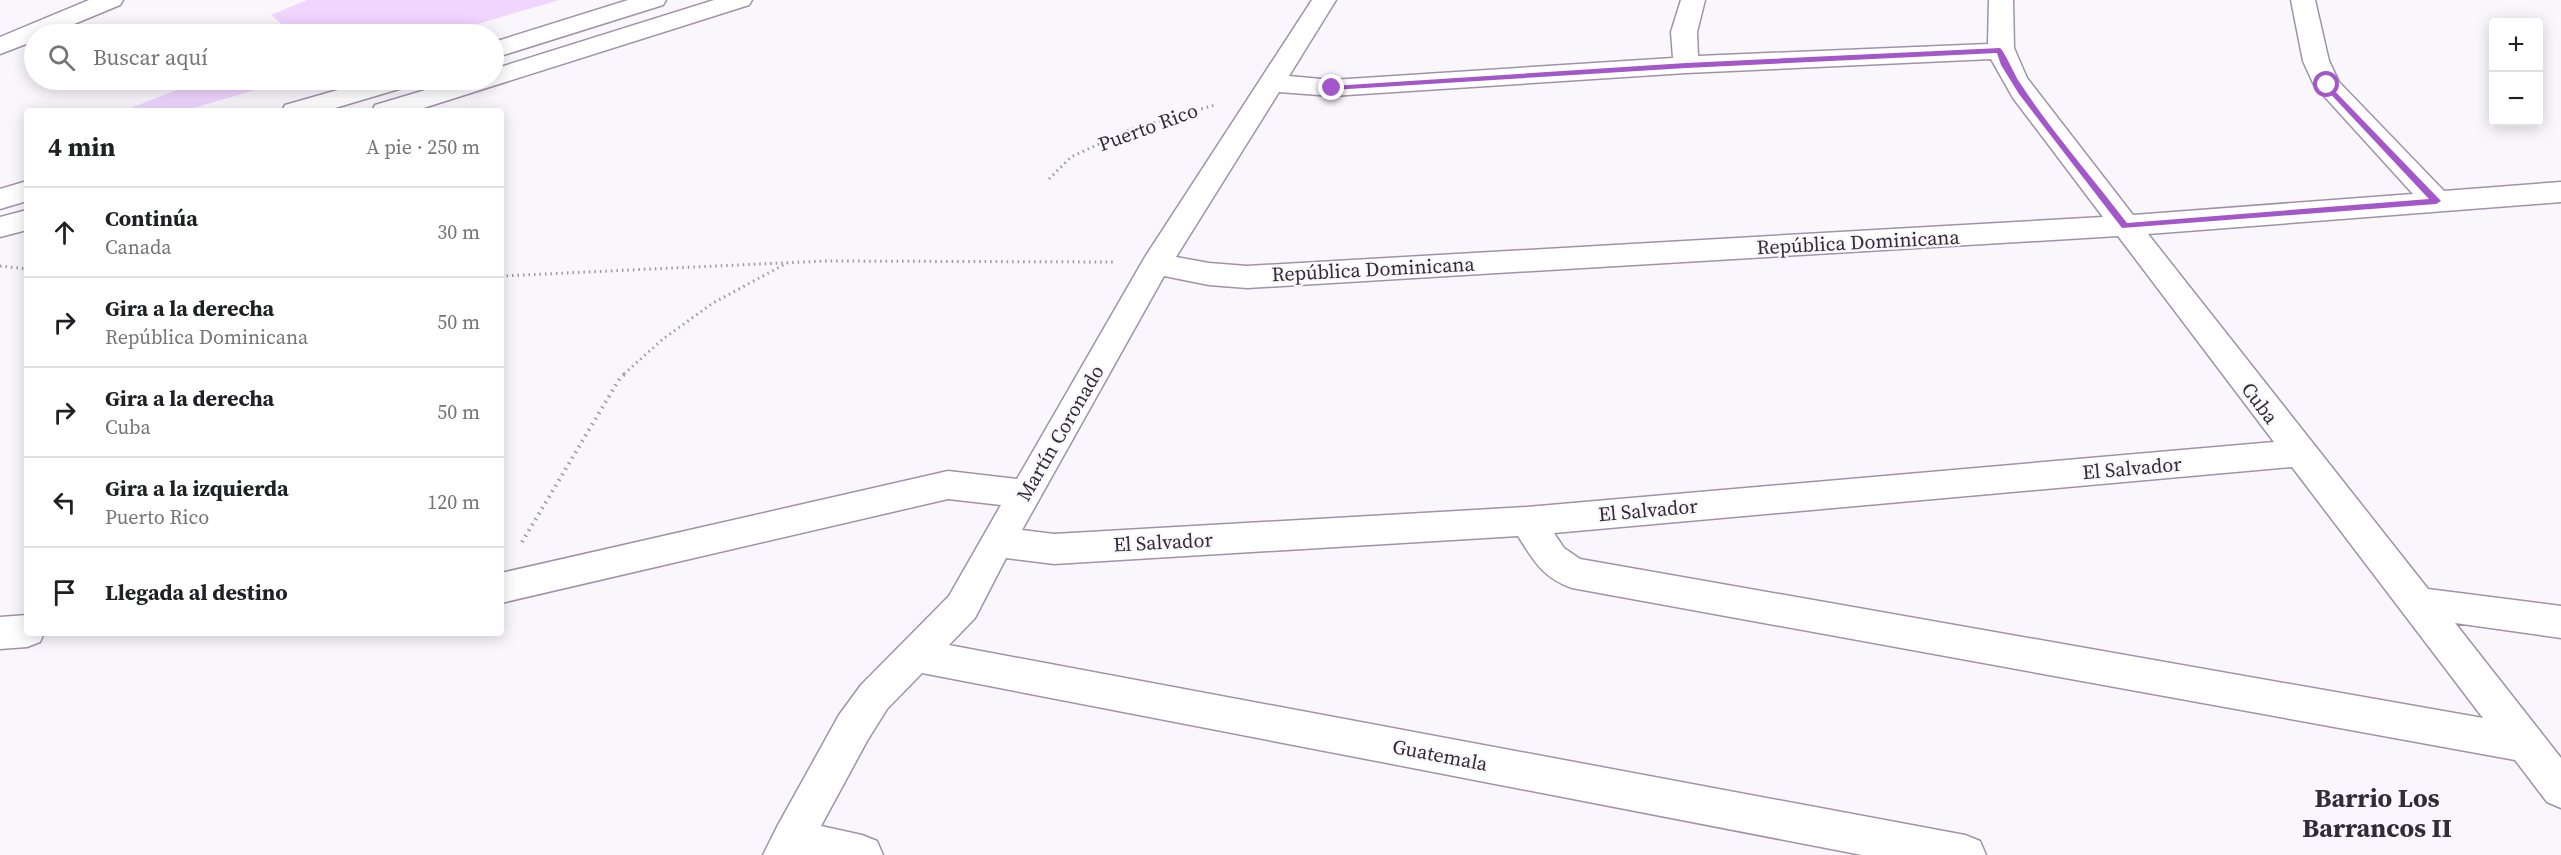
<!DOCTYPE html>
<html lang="es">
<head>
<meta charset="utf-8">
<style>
  :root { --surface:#fff; --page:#f2f2f2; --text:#202124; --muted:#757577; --line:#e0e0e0 }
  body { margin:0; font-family:"Source Serif 4",serif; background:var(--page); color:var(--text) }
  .controls { position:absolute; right:18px; top:18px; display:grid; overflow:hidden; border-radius:6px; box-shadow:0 3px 15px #0003 }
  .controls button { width:54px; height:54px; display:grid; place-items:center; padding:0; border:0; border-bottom:2px solid var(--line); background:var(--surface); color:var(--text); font:30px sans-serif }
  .stop { position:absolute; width:18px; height:18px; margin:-14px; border:4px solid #a457c9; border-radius:50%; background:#fff }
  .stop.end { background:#a457c9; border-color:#fff; box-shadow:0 2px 6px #0008 }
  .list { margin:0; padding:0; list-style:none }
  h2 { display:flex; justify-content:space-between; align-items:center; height:78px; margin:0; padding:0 24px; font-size:26px }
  h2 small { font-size:20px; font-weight:400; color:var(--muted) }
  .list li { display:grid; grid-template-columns:39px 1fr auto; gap:18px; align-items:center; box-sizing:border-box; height:90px; padding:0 24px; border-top:2px solid var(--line) }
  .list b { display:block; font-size:22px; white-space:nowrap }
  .list p { margin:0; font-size:20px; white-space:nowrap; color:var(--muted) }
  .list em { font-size:20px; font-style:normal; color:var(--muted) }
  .icon { flex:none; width:33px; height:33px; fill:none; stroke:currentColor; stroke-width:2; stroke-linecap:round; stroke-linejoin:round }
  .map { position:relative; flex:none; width:2561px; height:855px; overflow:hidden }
  .search { position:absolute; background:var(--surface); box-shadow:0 3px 15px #0003; left:24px; top:24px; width:480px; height:66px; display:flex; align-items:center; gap:15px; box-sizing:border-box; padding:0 21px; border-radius:33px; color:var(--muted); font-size:22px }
  .panel { position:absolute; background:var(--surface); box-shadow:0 3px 15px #0003; left:24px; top:108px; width:480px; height:528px; border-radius:6px }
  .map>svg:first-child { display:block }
  .green { fill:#f0d6ff }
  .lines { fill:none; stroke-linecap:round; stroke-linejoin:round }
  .minor-casing { stroke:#a092a8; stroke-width:3 }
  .secondary-casing { stroke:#a092a8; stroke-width:3 }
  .path-far1 { stroke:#9c989f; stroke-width:3; stroke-dasharray:1.5 4; stroke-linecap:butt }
  .path { stroke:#9c989f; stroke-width:4; stroke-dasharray:1.5 5; stroke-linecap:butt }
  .minor { fill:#fff; fill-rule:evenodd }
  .secondary { fill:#fff; fill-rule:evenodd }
  .route { fill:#a457c9 }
  .labels { text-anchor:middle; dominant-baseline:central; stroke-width:4.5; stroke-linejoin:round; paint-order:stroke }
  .street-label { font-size:20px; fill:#322c35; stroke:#faf7fc }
  .near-neighbourhood-label { font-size:26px; font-weight:bold; fill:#322c35; stroke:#faf7fc }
</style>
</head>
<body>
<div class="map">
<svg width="2561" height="855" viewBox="0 0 2561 855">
  <rect width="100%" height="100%" fill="#faf7fc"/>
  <g class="green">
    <polygon points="307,0 560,0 443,34 293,34 271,15"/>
    <polygon points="202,80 290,80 183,111 123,111"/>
  </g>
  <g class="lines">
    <g class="minor-casing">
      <g id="minor">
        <polygon points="89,0 123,0 120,5 50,34 34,34 34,41 0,54 0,37"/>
        <path d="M1312,0H1336L1289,76L1332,80L1673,58L1671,32L1681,0H1705L1697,32L1698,56L1988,44L1989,0H2013L2014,48L2027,78L2133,215L2413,194L2314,85L2303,61L2291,0H2315L2329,61L2339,82L2444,191L2561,182V202L2148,234L2428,589L2561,606V638L2455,623L2561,758V808L2547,802L2515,760L1572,588C1543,578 1534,561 1518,536L1054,564L1006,558L975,618L949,645L1965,835L1980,841L1986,855H1862L922,673L887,709L867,741L821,826L862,835L877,841L883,855H763L778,825L839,715L861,685L949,596L1001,505L948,499L501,603V573L948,471L1017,479L1145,257ZM1991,59L2013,98L2103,217L1247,266L1209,263L1176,257L1279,92L1332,96L1686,73ZM2118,236L2274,442L1527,507L1054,534L1022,530L1164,276L1209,285L1247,288ZM2292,467L2483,718L1580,559L1564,548L1554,533Z"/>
        <polygon points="27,615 27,633 44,633 40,642 27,647 0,649 0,617"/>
      </g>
    </g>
    <g class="secondary-casing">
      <g id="secondary">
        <polygon points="628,0 666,0 663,5 494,58 494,42"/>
        <polygon points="714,0 752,0 749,5 414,111 372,111 375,105 459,80 494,80 494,69"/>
        <polygon points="373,80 413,80 409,86 325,111 282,111 285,105"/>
        <polygon points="27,181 27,201 0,209 0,189"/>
        <polygon points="27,210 27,230 0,237 0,217"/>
      </g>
    </g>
    <g class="path-far1">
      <polyline points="1049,179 1071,157 1129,130 1215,105"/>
      <polyline points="0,266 27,269"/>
      <polyline points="501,276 824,261 1115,262"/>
      <polyline points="624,374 663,339 713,303 787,263"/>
    </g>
    <polyline class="path" points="522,542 620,378 626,373"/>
    <use href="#minor" class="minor"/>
    <use href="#secondary" class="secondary"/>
  </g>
  <path class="route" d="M2000,48C2005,52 2015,76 2020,83C2052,132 2092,177 2127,223L2429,199L2324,87L2323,85L2327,83L2441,201L2436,204L2122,228L2019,94L2001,65L1997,53L1686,68L1332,90L1328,88L1332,86L1686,63Z"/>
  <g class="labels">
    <g class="street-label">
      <text transform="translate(1148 127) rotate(-20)">Puerto Rico</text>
      <text transform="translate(1858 242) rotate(-3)">República Dominicana</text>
      <text transform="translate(1373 269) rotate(-3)">República Dominicana</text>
      <text transform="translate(2260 403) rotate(53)">Cuba</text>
      <text transform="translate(1060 433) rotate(-60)">Martín Coronado</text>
      <text transform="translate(2132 468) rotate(-5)">El Salvador</text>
      <text transform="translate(1648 510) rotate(-5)">El Salvador</text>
      <text transform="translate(1163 542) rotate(-3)">El Salvador</text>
      <text transform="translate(1440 755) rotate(11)">Guatemala</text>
    </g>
    <g class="near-neighbourhood-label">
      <text x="2377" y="798">Barrio Los<tspan x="2377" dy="30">Barrancos II</tspan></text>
    </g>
  </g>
</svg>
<div class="controls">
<button>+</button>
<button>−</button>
</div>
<div class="stop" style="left:2327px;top:85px"></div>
<div class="stop end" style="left:1332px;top:88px"></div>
<div class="search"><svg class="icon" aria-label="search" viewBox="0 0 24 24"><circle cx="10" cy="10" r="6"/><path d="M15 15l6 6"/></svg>Buscar aquí</div>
<section class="panel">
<h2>4 min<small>A pie · 250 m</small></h2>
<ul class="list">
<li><svg class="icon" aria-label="ahead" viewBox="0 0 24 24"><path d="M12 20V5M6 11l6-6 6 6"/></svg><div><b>Continúa</b><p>Canada</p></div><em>30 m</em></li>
<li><svg class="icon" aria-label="right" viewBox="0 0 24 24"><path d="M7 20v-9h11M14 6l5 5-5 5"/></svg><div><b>Gira a la derecha</b><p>República Dominicana</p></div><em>50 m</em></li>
<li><svg class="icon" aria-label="right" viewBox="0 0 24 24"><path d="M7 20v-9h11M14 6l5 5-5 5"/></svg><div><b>Gira a la derecha</b><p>Cuba</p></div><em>50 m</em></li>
<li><svg class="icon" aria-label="left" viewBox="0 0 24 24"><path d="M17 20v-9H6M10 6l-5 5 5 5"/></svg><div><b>Gira a la izquierda</b><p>Puerto Rico</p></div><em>120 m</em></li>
<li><svg class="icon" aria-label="arrive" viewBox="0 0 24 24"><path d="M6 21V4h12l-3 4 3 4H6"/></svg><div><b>Llegada al destino</b></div></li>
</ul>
</section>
</div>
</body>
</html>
